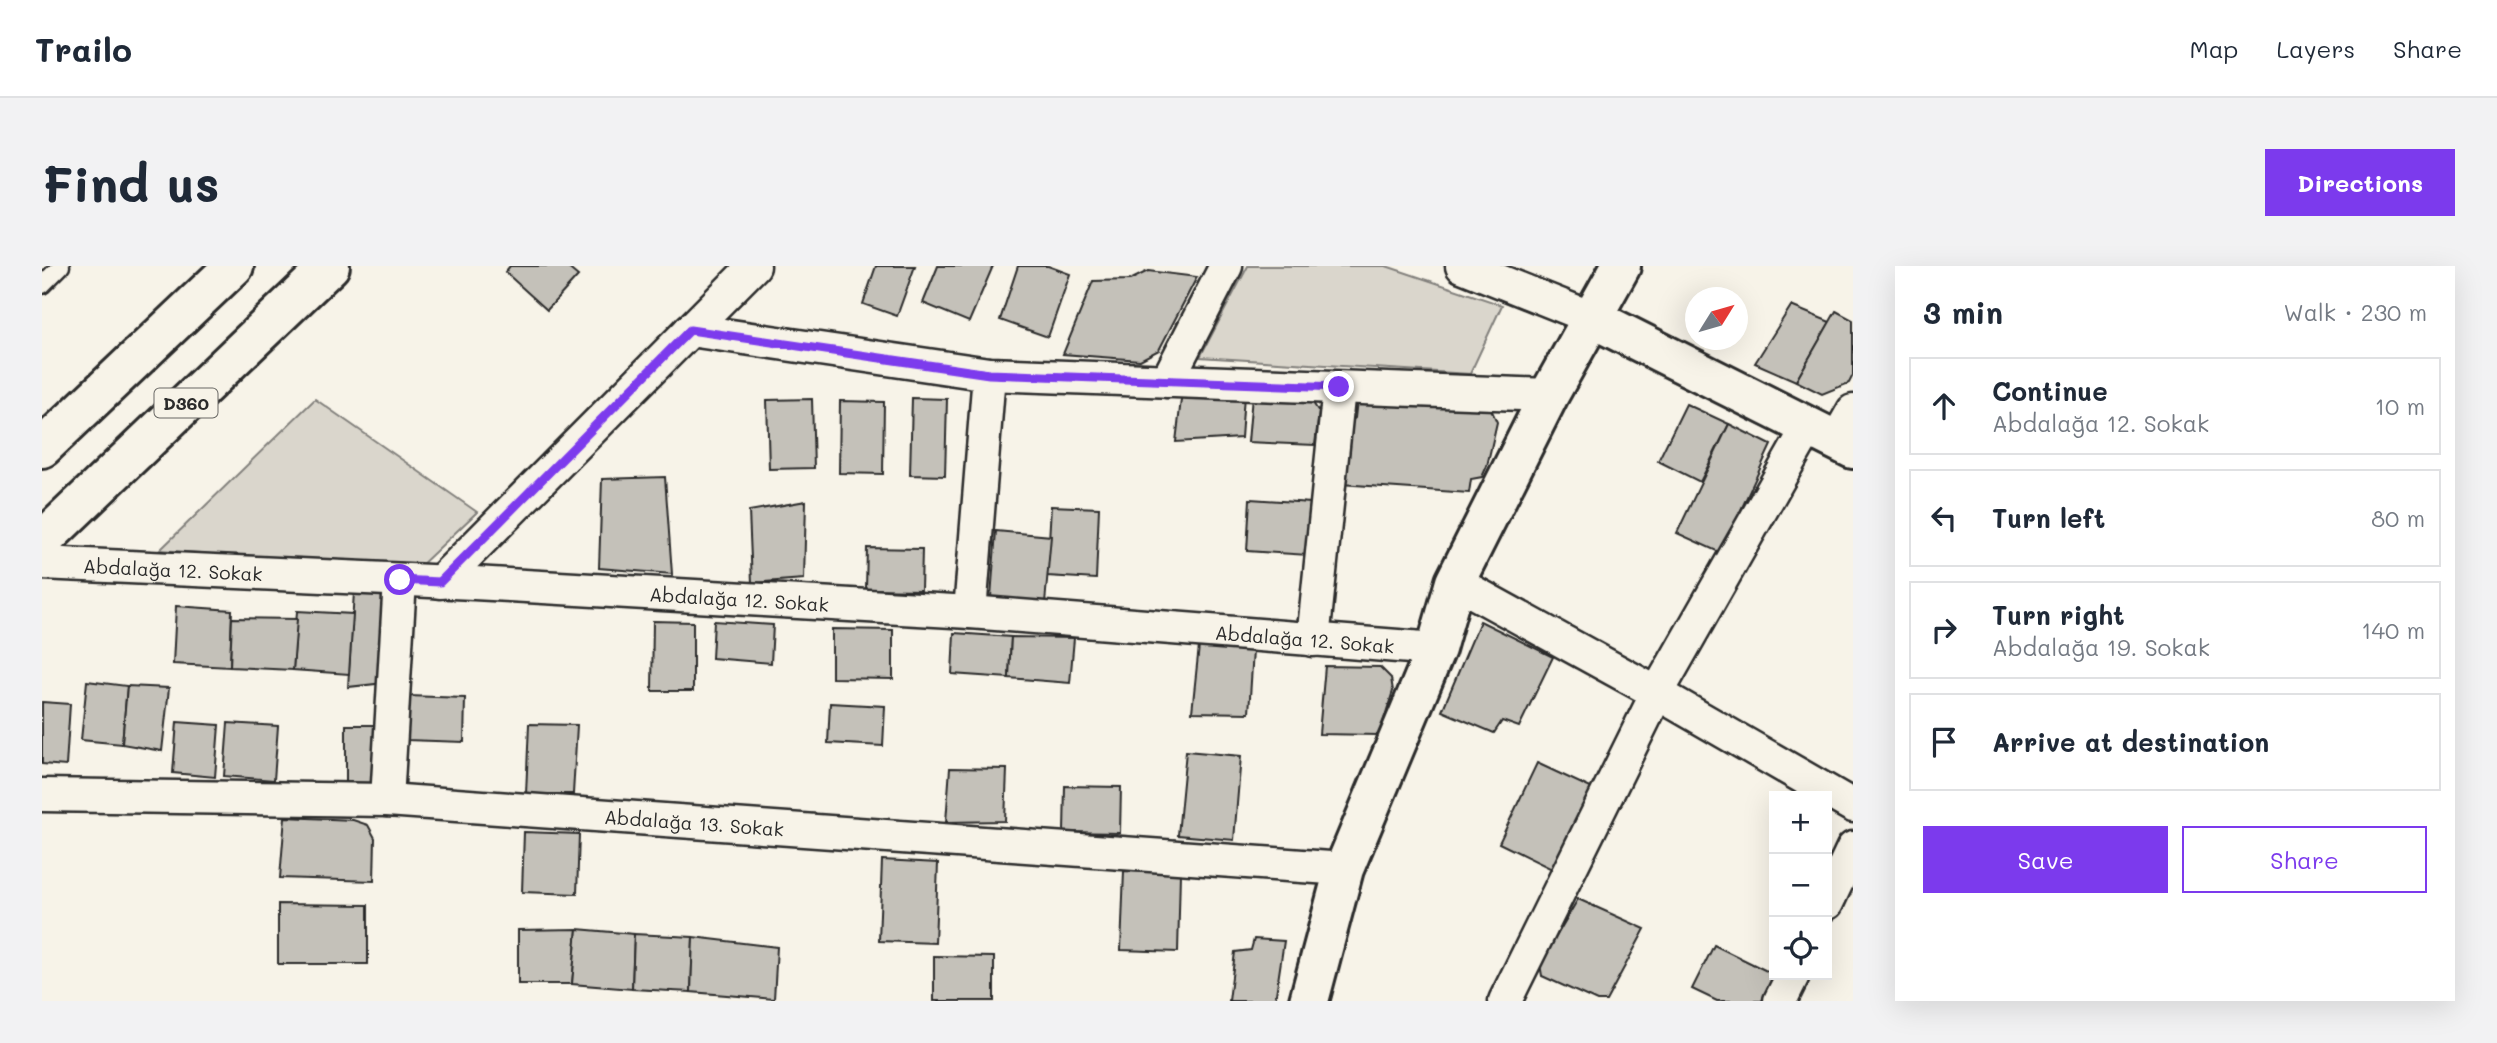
<!DOCTYPE html>
<html lang="en">
<head>
<meta charset="utf-8">
<style>
  :root { --surface:#fff; --page:#f2f2f3; --text:#1f2937; --muted:#747a83; --line:#e0e1e3; --accent:#7c3aed }
  body { margin:0; font-family:Mali,sans-serif; background:var(--page); color:var(--text) }
  .controls { position:absolute; right:21px; bottom:21px; display:grid; overflow:hidden; border-radius:0px; box-shadow:0 7px 28px #0002 }
  .controls button { width:63px; height:63px; display:grid; place-items:center; padding:0; border:0; border-bottom:2px solid var(--line); background:var(--surface); color:var(--text); font:35px sans-serif }
  .compass { position:absolute; left:1643px; top:21px; width:63px; height:63px; border-radius:50%; background:var(--surface); box-shadow:0 7px 28px #0002; rotate:53deg }
  .stop { position:absolute; width:21px; height:21px; margin:-16px; border:5px solid #7c3aed; border-radius:50%; background:#fff }
  .stop.end { background:#7c3aed; border-color:#fff; box-shadow:0 2px 7px #0008 }
  .list { margin:0; padding:0; list-style:none }
  h2 { display:flex; justify-content:space-between; align-items:center; height:91px; margin:0; padding:0 28px; font-size:30px }
  h2 small { font-size:23px; font-weight:400; color:var(--muted) }
  .list li { display:grid; grid-template-columns:46px 1fr auto; gap:21px; align-items:center; box-sizing:border-box; height:98px; margin:0 14px 14px; padding:0 14px; border:2px solid var(--line); border-radius:0px }
  .list b { display:block; font-size:26px; white-space:nowrap }
  .list p { margin:0; font-size:23px; white-space:nowrap; color:var(--muted) }
  .list em { font-size:23px; font-style:normal; color:var(--muted) }
  .actions { display:flex; gap:14px; padding:21px 28px }
  .actions a { flex:1; padding:16px 0; border:2px solid var(--accent); border-radius:0px; text-align:center; font-size:24px; color:var(--accent) }
  .actions .main { background:var(--accent); color:#fff }
  .icon { flex:none; width:38px; height:38px; fill:none; stroke:currentColor; stroke-width:2; stroke-linecap:round; stroke-linejoin:round }
  .map { position:relative; flex:none; width:1811px; height:735px; overflow:hidden; border-radius:0px }
  header { display:flex; align-items:center; gap:42px; box-sizing:border-box; height:98px; padding:0 35px; background:var(--surface); border-bottom:2px solid var(--line) }
  header strong { font-size:33px }
  nav { display:flex; gap:38px; margin-inline-start:auto; font-size:24px }
  .intro { display:flex; align-items:center; justify-content:space-between; box-sizing:border-box; height:168px; padding:0 42px }
  h1 { margin:0; font-size:49px }
  .button { padding:18px 32px; border-radius:0px; background:var(--accent); color:#fff; font-size:24px; font-weight:700 }
  main { display:flex; gap:42px; padding:0 42px }
  aside { flex:1; background:var(--surface); border-radius:0px; box-shadow:0 7px 28px #0002 }
  .map>svg:first-child { display:block }
  .green { fill:#dad6cc; stroke:#82807c; stroke-width:2 }
  .building { fill:#c4c1b9; stroke:#2b2b2b; stroke-width:2 }
  .lines { fill:none; stroke-linecap:round; stroke-linejoin:round }
  .lane-casing { stroke:#2b2b2b; stroke-width:21 }
  .street-casing { stroke:#2b2b2b; stroke-width:37 }
  .secondary-casing { stroke:#2b2b2b; stroke-width:44 }
  .primary-casing { stroke:#2b2b2b; stroke-width:44 }
  .lane { stroke:#f7f3e8; stroke-width:16 }
  .street { stroke:#f7f3e8; stroke-width:32 }
  .secondary { stroke:#f7f3e8; stroke-width:38 }
  .primary { stroke:#f7f3e8; stroke-width:38 }
  .route { stroke:#7c3aed; stroke-width:9 }
  .labels { text-anchor:middle; dominant-baseline:central; stroke-width:7; stroke-linejoin:round; paint-order:stroke }
  .shield { fill:#f7f3e8; stroke:#686764; stroke-width:2 }
  .shield-label { font-size:18px; font-weight:bold; fill:#2b2b2b }
  .street-label { font-size:19px; fill:#2b2b2b; stroke:#f7f3e8 }
</style>
</head>
<body>
<header>
<strong>Trailo</strong>
<nav><a>Map</a><a>Layers</a><a>Share</a></nav>
</header>
<div class="intro"><h1>Find us</h1><a class="button">Directions</a></div>
<main>
<div class="map">
<svg width="1811" height="735" viewBox="0 0 1811 735">
  <rect width="100%" height="100%" fill="#f7f3e8"/>
  <filter id="ink" filterUnits="userSpaceOnUse"><feTurbulence type="fractalNoise" baseFrequency=".0143" numOctaves="2"/><feDisplacementMap in="SourceGraphic" scale="14" xChannelSelector="R" yChannelSelector="G"/><feConvolveMatrix kernelMatrix="1 2 1 2 8 2 1 2 1" color-interpolation-filters="sRGB"/></filter>
  <g filter="url(#ink)">
    <g class="green">
      <polygon points="1206,0 1344,0 1460,39 1428,108 1158,91"/>
      <polygon points="273,133 435,246 374,304 118,284"/>
    </g>
    <g class="building">
      <polygon points="468,0 524,0 536,10 505,44 463,6"/>
      <polygon points="834,0 873,0 855,50 821,38"/>
      <polygon points="896,0 951,0 927,56 881,37"/>
      <polygon points="976,0 1006,0 1028,8 1006,71 958,54"/>
      <polygon points="1106,5 1155,11 1117,84 1098,94 1021,88 1051,15 1088,14"/>
      <polygon points="1749,40 1788,56 1754,115 1713,97"/>
      <polygon points="1794,45 1811,54 1811,109 1807,117 1780,128 1754,115"/>
      <polygon points="1140,125 1202,129 1199,172 1134,176"/>
      <polygon points="1210,130 1269,134 1277,146 1273,179 1206,176"/>
      <polygon points="870,132 905,133 903,210 868,209"/>
      <polygon points="770,133 772,202 727,203 725,134"/>
      <polygon points="1315,134 1430,140 1449,143 1455,156 1445,200 1440,211 1429,213 1427,227 1299,218 1307,157 1313,152"/>
      <polygon points="798,135 842,136 841,208 797,207"/>
      <polygon points="1644,138 1687,158 1658,216 1616,195"/>
      <polygon points="1687,158 1729,179 1679,287 1635,267"/>
      <polygon points="623,211 630,308 557,302 560,213"/>
      <polygon points="1208,233 1269,237 1266,289 1205,285"/>
      <polygon points="764,235 762,313 710,317 707,245"/>
      <polygon points="1009,240 1057,242 1054,313 1005,310"/>
      <polygon points="954,265 1009,270 1003,337 949,331"/>
      <polygon points="825,282 880,283 879,324 824,323"/>
      <polygon points="312,326 339,329 345,346 342,417 306,421"/>
      <polygon points="134,340 190,344 188,401 131,398"/>
      <polygon points="255,345 311,348 307,408 251,404"/>
      <polygon points="190,352 255,353 251,404 188,401"/>
      <polygon points="611,355 651,356 651,425 610,425"/>
      <polygon points="672,355 731,359 729,397 670,392"/>
      <polygon points="1438,355 1511,391 1477,461 1460,455 1452,467 1400,445"/>
      <polygon points="790,363 851,364 851,413 790,412"/>
      <polygon points="912,367 969,371 967,412 910,408"/>
      <polygon points="969,371 1032,372 1028,417 967,412"/>
      <polygon points="1157,380 1211,384 1207,447 1150,446"/>
      <polygon points="1283,400 1338,401 1349,412 1351,425 1337,469 1277,468"/>
      <polygon points="45,415 85,420 80,478 39,474"/>
      <polygon points="85,420 127,422 120,485 80,478"/>
      <polygon points="366,430 423,432 422,476 364,474"/>
      <polygon points="0,436 28,438 24,500 0,498"/>
      <polygon points="788,437 843,440 841,480 786,477"/>
      <polygon points="135,456 177,459 173,511 131,507"/>
      <polygon points="186,457 236,460 232,514 182,510"/>
      <polygon points="487,458 535,459 531,528 484,528"/>
      <polygon points="304,459 336,459 335,521 304,520"/>
      <polygon points="1144,485 1199,490 1192,574 1136,569"/>
      <polygon points="1495,497 1553,524 1514,605 1457,577"/>
      <polygon points="908,502 965,503 963,555 904,556"/>
      <polygon points="1023,520 1079,521 1078,567 1022,566"/>
      <polygon points="243,551 311,554 326,559 333,572 332,615 238,612"/>
      <polygon points="482,566 537,568 535,628 480,626"/>
      <polygon points="840,594 896,597 893,677 837,675"/>
      <polygon points="1082,605 1138,607 1136,686 1079,684"/>
      <polygon points="1536,633 1603,663 1564,735 1555,735 1500,710 1498,698"/>
      <polygon points="236,638 326,639 326,698 236,698"/>
      <polygon points="535,663 530,718 476,718 476,664"/>
      <polygon points="535,663 592,668 590,723 530,718"/>
      <polygon points="592,668 651,671 649,726 590,723"/>
      <polygon points="651,671 735,681 732,733 649,726"/>
      <polygon points="1212,673 1242,675 1233,735 1187,735 1193,686 1209,684"/>
      <polygon points="1672,679 1733,709 1720,735 1675,735 1650,723"/>
      <polygon points="892,690 952,691 952,735 892,735"/>
    </g>
    <g class="lines">
      <g class="lane-casing">
        <polyline id="lane" points="0,19 19,0"/>
      </g>
      <g class="street-casing">
        <g id="street">
          <polyline points="1420,0 1550,52"/>
          <polyline points="648,64 947,108 1507,129"/>
          <polyline points="1125,115 1184,0"/>
          <polyline points="1795,173 1811,145"/>
          <path id="s1" d="M0,297L432,317L928,346L1394,383"/>
          <polyline points="398,316 712,0"/>
          <polyline points="1413,316 1615,427 1811,540"/>
          <polyline points="928,346 947,108"/>
          <polyline points="1271,374 1297,122"/>
          <path id="s2" d="M0,529L345,534L1302,603"/>
          <polyline points="345,534 358,314"/>
          <polyline points="1785,637 1811,582"/>
          <polyline points="1463,735 1615,427 1767,160"/>
          <polyline points="1738,735 1751,709"/>
        </g>
      </g>
      <g class="secondary-casing">
        <g id="secondary">
          <polyline points="1550,52 1811,183"/>
          <polyline points="1267,735 1302,603 1394,383 1413,316 1507,129 1579,0"/>
        </g>
      </g>
      <g class="primary-casing">
        <g id="primary">
          <polyline points="0,182 192,0"/>
          <polyline points="0,275 288,0"/>
        </g>
      </g>
      <use href="#lane" class="lane"/>
      <use href="#street" class="street"/>
      <use href="#secondary" class="secondary"/>
      <use href="#primary" class="primary"/>
    </g>
  </g>
  <g class="lines" filter="url(#ink)">
    <polyline class="route" points="358,314 398,316 648,64 947,108 1297,121"/>
  </g>
  <g class="labels">
    <rect class="shield" x="112.5" y="122.5" width="63" height="29" rx="5"/>
    <g class="shield-label">
      <text x="144" y="137">D360</text>
    </g>
    <g class="street-label">
      <text stroke="none"><textPath href="#s1" startOffset="131">Abdalağa 12. Sokak</textPath></text>
      <text stroke="none"><textPath href="#s1" startOffset="698">Abdalağa 12. Sokak</textPath></text>
      <text stroke="none"><textPath href="#s1" startOffset="1265">Abdalağa 12. Sokak</textPath></text>
      <text stroke="none"><textPath href="#s2" startOffset="653">Abdalağa 13. Sokak</textPath></text>
    </g>
  </g>
</svg>
<div class="controls">
<button>+</button>
<button>−</button>
<button><svg class="icon" aria-label="locate" viewBox="0 0 24 24"><circle cx="12" cy="12" r="6"/><path d="M12 2v4M12 18v4M2 12h4M18 12h4"/></svg></button>
</div>
<svg class="compass" viewBox="-18 -18 36 36"><path d="M0-13l5 13h-10z" fill="#e53935"/><path d="M0 13l5-13h-10z" fill="#747a83"/></svg>
<div class="stop" style="left:358px;top:314px"></div>
<div class="stop end" style="left:1297px;top:121px"></div>
</div>
<aside>
<h2>3 min<small>Walk · 230 m</small></h2>
<ul class="list">
<li><svg class="icon" aria-label="ahead" viewBox="0 0 24 24"><path d="M12 20V5M6 11l6-6 6 6"/></svg><div><b>Continue</b><p>Abdalağa 12. Sokak</p></div><em>10 m</em></li>
<li><svg class="icon" aria-label="left" viewBox="0 0 24 24"><path d="M17 20v-9H6M10 6l-5 5 5 5"/></svg><div><b>Turn left</b></div><em>80 m</em></li>
<li><svg class="icon" aria-label="right" viewBox="0 0 24 24"><path d="M7 20v-9h11M14 6l5 5-5 5"/></svg><div><b>Turn right</b><p>Abdalağa 19. Sokak</p></div><em>140 m</em></li>
<li><svg class="icon" aria-label="arrive" viewBox="0 0 24 24"><path d="M6 21V4h12l-3 4 3 4H6"/></svg><div><b>Arrive at destination</b></div></li>
</ul>
<div class="actions"><a class="main">Save</a><a>Share</a></div>
</aside>
</main>
</body>
</html>
